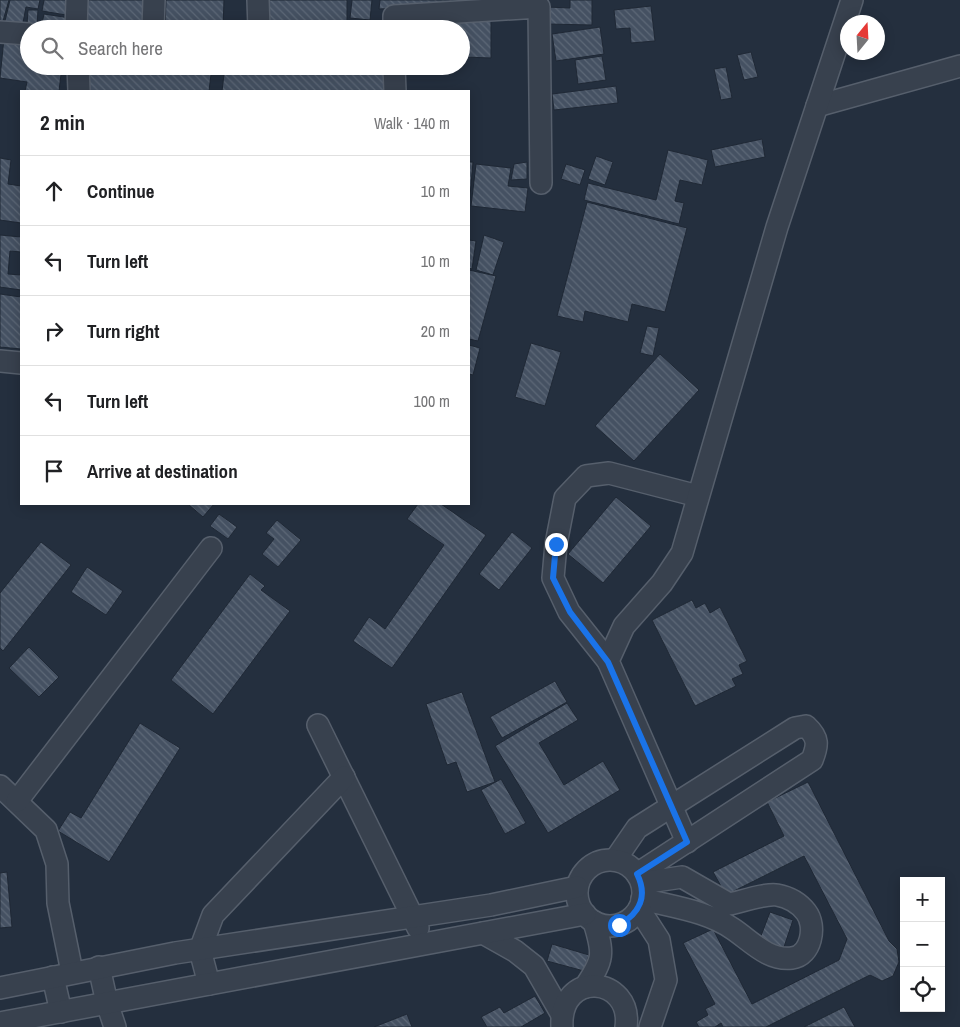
<!DOCTYPE html>
<html lang="en">
<head>
<meta charset="utf-8">
<style>
  :root { --surface:#fff; --page:#f2f2f2; --text:#202124; --muted:#757577; --line:#e0e0e0 }
  body { margin:0; font-family:"Archivo Narrow",sans-serif; background:var(--page); color:var(--text) }
  .controls { position:absolute; right:15px; bottom:15px; display:grid; overflow:hidden; border-radius:0px; box-shadow:0 2px 12px #0003 }
  .controls button { width:45px; height:45px; display:grid; place-items:center; padding:0; border:0; border-bottom:1px solid var(--line); background:var(--surface); color:var(--text); font:25px sans-serif }
  .compass { position:absolute; left:840px; top:15px; width:45px; height:45px; border-radius:50%; background:var(--surface); box-shadow:0 2px 12px #0003; rotate:18deg }
  .stop { position:absolute; width:15px; height:15px; margin:-11px; border:4px solid #1a73e8; border-radius:50%; background:#fff }
  .stop.end { background:#1a73e8; border-color:#fff; box-shadow:0 1px 5px #0008 }
  .list { margin:0; padding:0; list-style:none }
  h2 { display:flex; justify-content:space-between; align-items:center; height:65px; margin:0; padding:0 20px; font-size:21px }
  h2 small { font-size:16px; font-weight:400; color:var(--muted) }
  .list li { display:grid; grid-template-columns:32px 1fr auto; gap:15px; align-items:center; box-sizing:border-box; height:70px; padding:0 20px; border-top:1px solid var(--line) }
  .list b { display:block; font-size:19px; white-space:nowrap }
  .list em { font-size:16px; font-style:normal; color:var(--muted) }
  .icon { flex:none; width:28px; height:28px; fill:none; stroke:currentColor; stroke-width:2; stroke-linecap:round; stroke-linejoin:round }
  .map { position:relative; flex:none; width:960px; height:1027px; overflow:hidden }
  .search { position:absolute; background:var(--surface); box-shadow:0 2px 12px #0003; left:20px; top:20px; width:450px; height:55px; display:flex; align-items:center; gap:12px; box-sizing:border-box; padding:0 18px; border-radius:28px; color:var(--muted); font-size:19px }
  .panel { position:absolute; background:var(--surface); box-shadow:0 2px 12px #0003; left:20px; top:90px; width:450px; height:415px; border-radius:0px }
  .map>svg:first-child { display:block }
  .building { fill:url(#building-back-hatch); stroke:#1f2835 }
  .lines { fill:none; stroke-linecap:round; stroke-linejoin:round }
  .minor-casing { stroke:#565f6c; stroke-width:24 }
  .minor { stroke:#38414e; stroke-width:21 }
  .route { stroke:#1a73e8; stroke-width:6 }
</style>
</head>
<body>
<div class="map">
<svg width="960" height="1027" viewBox="0 0 960 1027">
  <defs>
    <pattern id="building-back-hatch" width="6" height="6" patternUnits="userSpaceOnUse" patternTransform="scale(1.25)"><rect width="6" height="6" fill="#455162"/><path d="M-1 5l2 2M0 0l6 6M5-1l2 2" fill="none" stroke="#5d6877"/></pattern>
  </defs>
  <rect width="100%" height="100%" fill="#242f3e"/>
  <g class="building">
    <polygon points="0,0 9,0 1,28 0,28"/>
    <polygon points="10,0 40,0 38,9 26,7 22,28 4,25"/>
    <polygon points="44,0 68,0 66,15 42,11"/>
    <polygon points="86,0 145,0 143,29 84,26"/>
    <polygon points="166,0 224,0 223,29 165,29"/>
    <polygon points="265,0 347,0 347,29 264,29"/>
    <polygon points="352,0 372,0 370,20 350,18"/>
    <polygon points="380,0 475,0 475,5 379,9"/>
    <polygon points="570,0 592,0 592,25 547,24 547,7 570,8"/>
    <polygon points="651,6 655,41 631,43 630,28 616,29 614,10"/>
    <polygon points="28,10 38,10 37,26 27,25"/>
    <polygon points="44,14 70,18 69,29 41,28"/>
    <polygon points="433,15 491,15 491,58 464,57 464,66 461,66 461,29 433,29"/>
    <polygon points="400,18 431,19 431,29 400,29"/>
    <polygon points="600,27 604,54 556,61 552,34"/>
    <polygon points="4,38 29,42 29,66 62,66 59,91 25,91 27,82 0,78"/>
    <polygon points="751,52 758,77 744,80 737,55"/>
    <polygon points="602,56 606,80 578,84 575,60"/>
    <polygon points="90,66 212,66 209,91 87,91"/>
    <polygon points="225,66 327,66 391,74 389,91 222,91"/>
    <polygon points="726,67 732,98 721,100 714,69"/>
    <polygon points="616,86 618,103 554,110 552,94"/>
    <polygon points="762,139 765,157 715,167 711,150"/>
    <polygon points="668,150 708,160 702,185 680,180 675,201 684,203 679,224 584,200 588,183 656,200"/>
    <polygon points="596,156 613,162 605,185 588,179"/>
    <polygon points="0,158 11,160 8,184 21,186 21,223 0,220"/>
    <polygon points="469,162 473,162 469,208"/>
    <polygon points="527,162 527,179 511,180 514,164"/>
    <polygon points="476,164 511,168 508,186 528,188 525,212 471,206"/>
    <polygon points="566,164 585,170 580,185 561,179"/>
    <polygon points="587,202 687,228 665,312 632,304 628,322 585,311 583,322 557,316"/>
    <polygon points="0,235 21,237 21,252 10,251 8,274 21,275 21,290 0,287"/>
    <polygon points="484,235 504,242 493,275 476,270"/>
    <polygon points="469,240 476,241 472,269 469,268"/>
    <polygon points="469,270 496,276 478,341 469,339"/>
    <polygon points="0,294 21,297 21,349 0,347"/>
    <polygon points="647,326 659,328 653,356 640,353"/>
    <polygon points="531,343 561,352 545,406 515,397"/>
    <polygon points="469,345 480,348 473,375 469,374"/>
    <polygon points="660,354 699,390 634,461 595,426"/>
    <polygon points="616,497 651,526 603,583 568,554"/>
    <polygon points="188,504 214,504 203,517"/>
    <polygon points="418,504 441,504 486,535 392,668 353,641 369,617 385,629 444,545 407,519"/>
    <polygon points="219,514 237,527 228,539 210,526"/>
    <polygon points="277,520 301,540 278,567 262,554 274,539 266,533"/>
    <polygon points="512,532 532,548 499,590 479,574"/>
    <polygon points="41,542 71,565 3,651 0,648 0,593"/>
    <polygon points="87,567 123,591 106,615 71,592"/>
    <polygon points="250,574 265,586 261,590 290,611 213,714 171,680"/>
    <polygon points="692,600 696,608 705,603 710,613 720,607 747,661 739,665 743,674 732,679 736,686 695,706 652,620"/>
    <polygon points="29,647 59,677 39,697 9,668"/>
    <polygon points="555,681 567,702 502,738 490,717"/>
    <polygon points="462,692 495,782 467,792 456,762 447,765 426,704"/>
    <polygon points="567,703 578,720 539,743 564,785 603,761 620,790 548,833 495,746"/>
    <polygon points="140,723 180,748 109,862 58,831 70,812 81,818"/>
    <polygon points="501,779 526,823 505,834 481,790"/>
    <polygon points="808,782 889,941 897,949 899,962 893,976 882,981 870,975 766,1027 723,1027 721,1023 715,1027 699,1027 696,1022 708,1015 705,1009 715,1004 683,943 713,929 752,1004 839,960 847,939 804,856 726,895 713,872 784,836 767,802"/>
    <polygon points="7,872 12,927 0,928 0,873"/>
    <polygon points="770,912 793,920 783,950 759,941"/>
    <polygon points="552,944 589,955 584,971 547,961"/>
    <polygon points="535,996 545,1013 521,1027 487,1027 481,1017 500,1007 504,1013"/>
    <polygon points="844,1007 855,1027 804,1027"/>
    <polygon points="407,1014 412,1027 374,1027"/>
  </g>
  <g class="lines">
    <g class="minor-casing">
      <g id="minor">
        <polyline points="258,0 259,29"/>
        <polyline points="76,29 77,0"/>
        <polyline points="153,29 154,0"/>
        <polyline points="394,29 394,16 539,7 541,183"/>
        <polyline points="0,32 29,34"/>
        <polyline points="78,66 79,91"/>
        <polyline points="394,66 395,91"/>
        <polyline points="817,106 960,66"/>
        <polyline points="0,361 21,363"/>
        <polyline points="608,661 569,612 553,578 556,544 565,498 586,476 609,473 698,496"/>
        <polyline points="318,725 418,928"/>
        <polyline points="0,786 46,830 57,864 58,903 72,972"/>
        <polyline points="17,801 211,548"/>
        <polyline points="687,842 608,661 624,626 662,583 682,553 777,227 852,0"/>
        <path d="M615,860L637,828L795,728L806,726C819,738 818,745 812,760L637,874"/>
        <circle cx="610" cy="893" r="33"/>
        <path d="M642,883L682,877L729,904C740,902 766,893 777,895C788,897 799,903 806,912C817,926 811,956 792,958C768,961 751,941 733,929C707,911 673,907 642,899"/>
        <polyline points="639,909 659,940 666,980 650,1027"/>
        <polyline points="483,933 515,951 534,966 561,1013"/>
        <polyline points="99,967 107,1003 115,1027"/>
        <polyline points="53,977 61,1012"/>
        <polyline points="209,984 200,950 213,915 344,777"/>
        <path d="M585,987C604,959 604,954 594,922"/>
        <polyline points="0,988 175,953 491,905 577,887"/>
        <polyline points="0,1023 585,914"/>
        <path d="M562,1027C559,969 633,976 626,1027"/>
      </g>
    </g>
    <use href="#minor" class="minor"/>
  </g>
  <g class="lines">
    <path class="route" d="M556,544L553,578L570,612L608,662L687,842L637,874C648,896 640,913 619,925"/>
  </g>
</svg>
<div class="controls">
<button>+</button>
<button>−</button>
<button><svg class="icon" aria-label="locate" viewBox="0 0 24 24"><circle cx="12" cy="12" r="6"/><path d="M12 2v4M12 18v4M2 12h4M18 12h4"/></svg></button>
</div>
<svg class="compass" viewBox="-18 -18 36 36"><path d="M0-13l5 13h-10z" fill="#e53935"/><path d="M0 13l5-13h-10z" fill="#757577"/></svg>
<div class="stop" style="left:619px;top:925px"></div>
<div class="stop end" style="left:556px;top:544px"></div>
<div class="search"><svg class="icon" aria-label="search" viewBox="0 0 24 24"><circle cx="10" cy="10" r="6"/><path d="M15 15l6 6"/></svg>Search here</div>
<section class="panel">
<h2>2 min<small>Walk · 140 m</small></h2>
<ul class="list">
<li><svg class="icon" aria-label="ahead" viewBox="0 0 24 24"><path d="M12 20V5M6 11l6-6 6 6"/></svg><div><b>Continue</b></div><em>10 m</em></li>
<li><svg class="icon" aria-label="left" viewBox="0 0 24 24"><path d="M17 20v-9H6M10 6l-5 5 5 5"/></svg><div><b>Turn left</b></div><em>10 m</em></li>
<li><svg class="icon" aria-label="right" viewBox="0 0 24 24"><path d="M7 20v-9h11M14 6l5 5-5 5"/></svg><div><b>Turn right</b></div><em>20 m</em></li>
<li><svg class="icon" aria-label="left" viewBox="0 0 24 24"><path d="M17 20v-9H6M10 6l-5 5 5 5"/></svg><div><b>Turn left</b></div><em>100 m</em></li>
<li><svg class="icon" aria-label="arrive" viewBox="0 0 24 24"><path d="M6 21V4h12l-3 4 3 4H6"/></svg><div><b>Arrive at destination</b></div></li>
</ul>
</section>
</div>
</body>
</html>
